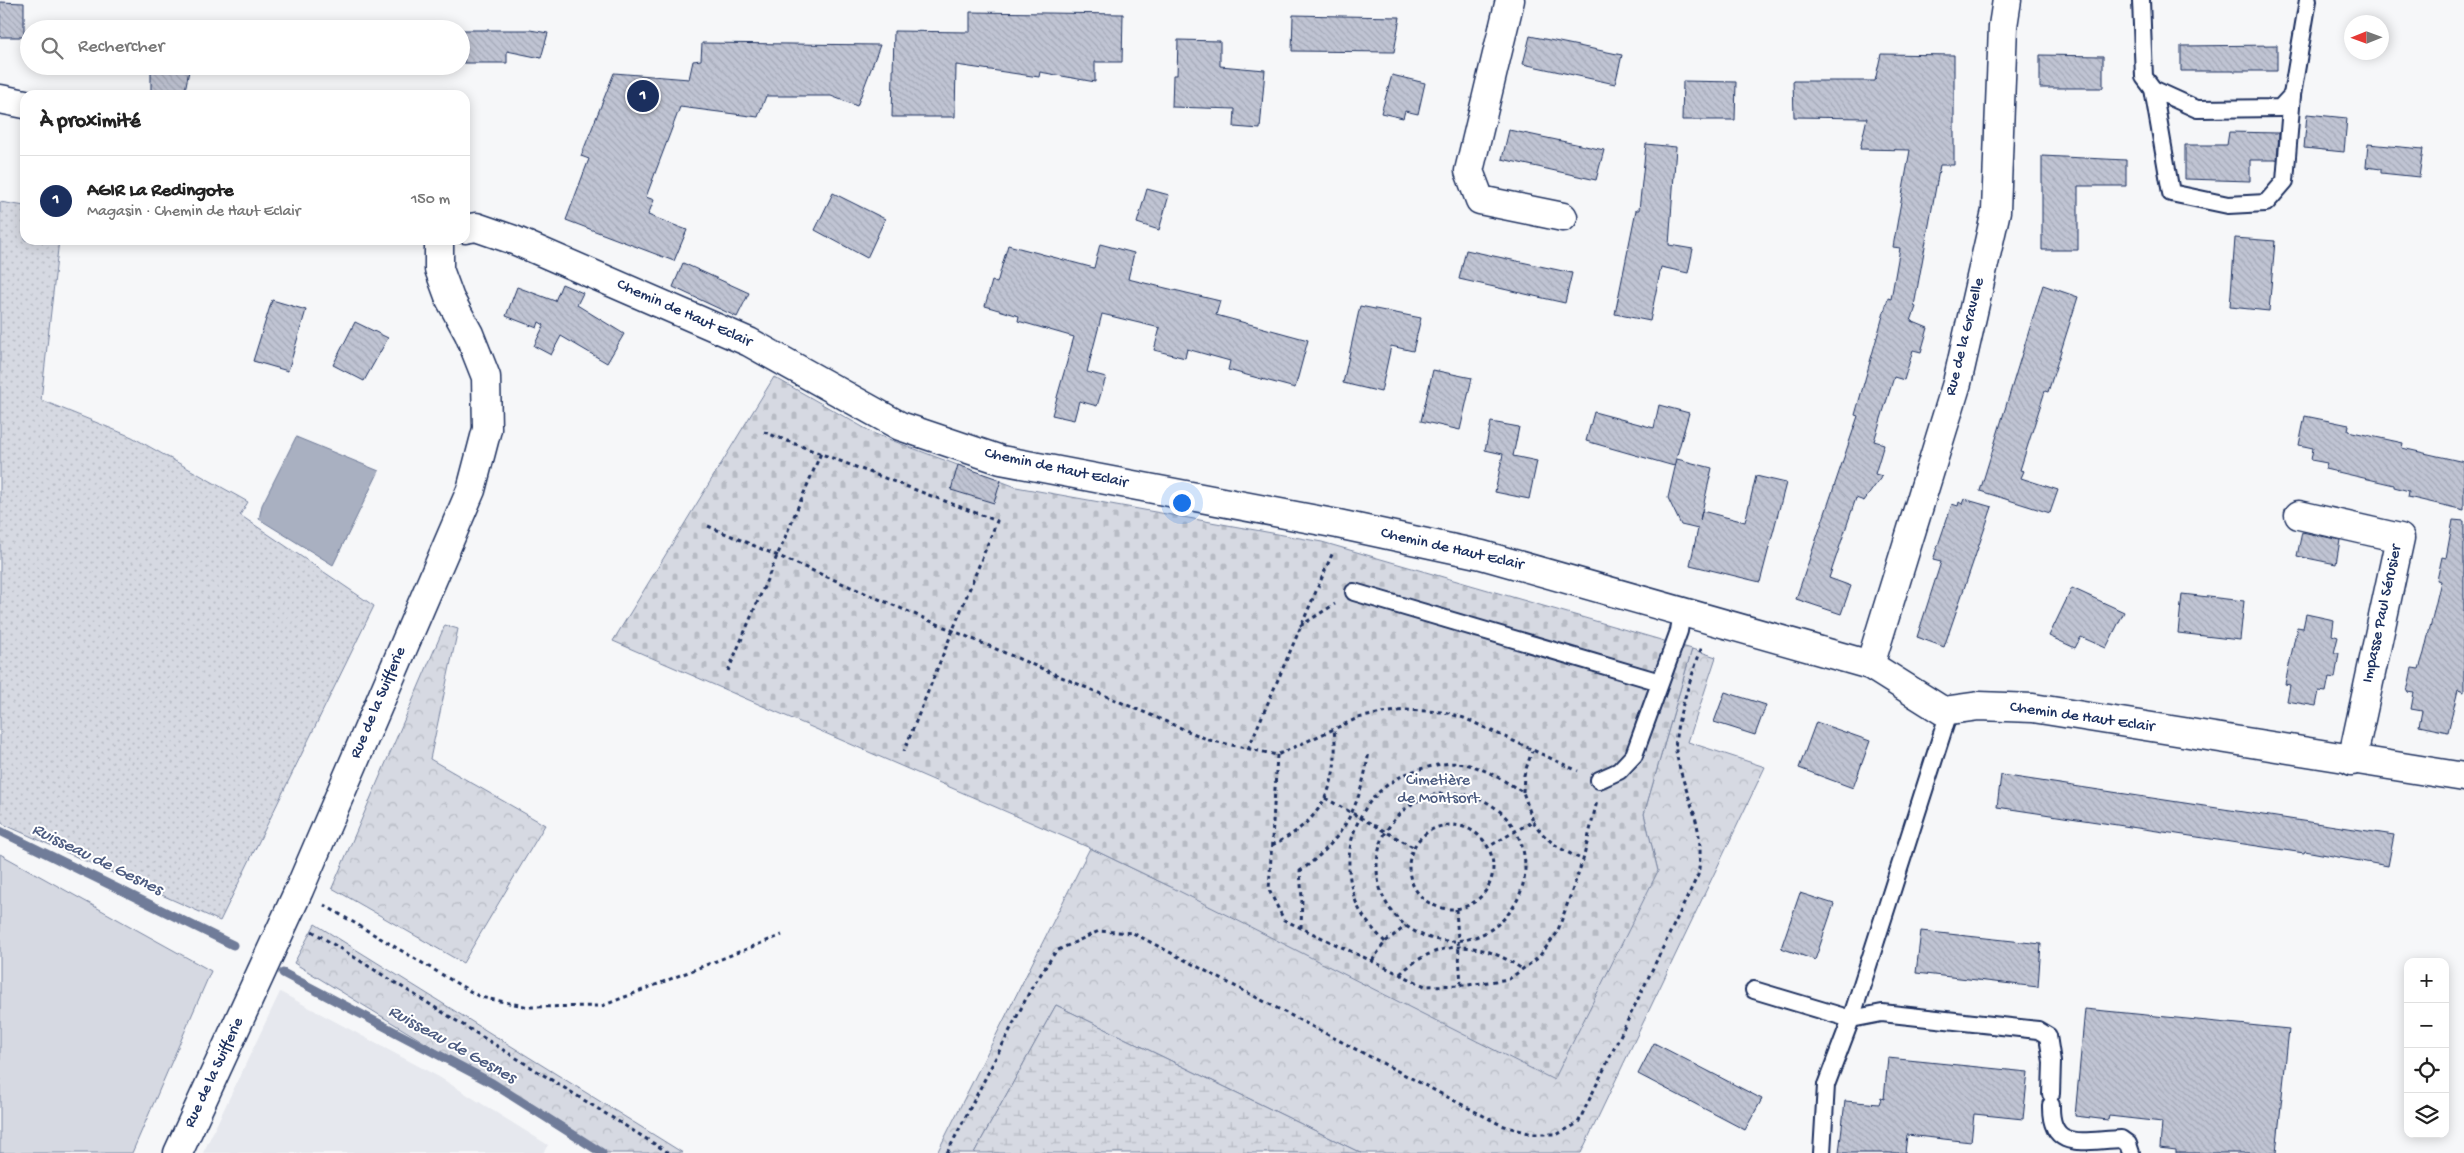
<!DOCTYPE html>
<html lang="fr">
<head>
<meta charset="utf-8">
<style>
  :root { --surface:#fff; --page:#f6f6f6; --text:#222; --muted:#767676; --line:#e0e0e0; --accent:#1b2f5e }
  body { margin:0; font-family:"Gochi Hand",sans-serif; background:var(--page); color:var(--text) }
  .controls { position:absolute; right:15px; bottom:15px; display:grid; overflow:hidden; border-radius:10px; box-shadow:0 2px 12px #0003 }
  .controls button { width:45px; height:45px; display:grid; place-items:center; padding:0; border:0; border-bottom:1px solid var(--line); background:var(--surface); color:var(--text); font:25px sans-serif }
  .compass { position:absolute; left:2344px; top:15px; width:45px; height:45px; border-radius:50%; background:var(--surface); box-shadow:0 2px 12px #0003; rotate:269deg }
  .you { position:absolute; left:1181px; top:502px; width:18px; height:18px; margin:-12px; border:4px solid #fff; border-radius:50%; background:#1a73e8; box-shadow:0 0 0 8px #1a73e833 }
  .badge { display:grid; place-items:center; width:32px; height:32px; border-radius:50%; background:var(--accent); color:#fff; font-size:16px; font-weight:700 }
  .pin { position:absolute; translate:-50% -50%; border:2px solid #fff; box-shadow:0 1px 5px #0006 }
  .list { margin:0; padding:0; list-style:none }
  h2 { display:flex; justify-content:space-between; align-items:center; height:65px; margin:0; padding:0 20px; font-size:21px }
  h2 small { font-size:16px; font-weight:400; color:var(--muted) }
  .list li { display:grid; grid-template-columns:32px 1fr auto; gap:15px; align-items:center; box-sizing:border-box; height:90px; padding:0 20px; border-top:1px solid var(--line) }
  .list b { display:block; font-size:19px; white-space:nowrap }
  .list p { margin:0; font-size:16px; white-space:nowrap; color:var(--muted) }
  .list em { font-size:16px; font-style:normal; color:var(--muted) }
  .icon { flex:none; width:28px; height:28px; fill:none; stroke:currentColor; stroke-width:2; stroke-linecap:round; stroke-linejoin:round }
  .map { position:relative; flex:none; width:2464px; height:1153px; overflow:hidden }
  .search { position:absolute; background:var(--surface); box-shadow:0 2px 12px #0003; left:20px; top:20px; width:450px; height:55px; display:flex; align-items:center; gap:12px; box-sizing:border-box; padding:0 18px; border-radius:28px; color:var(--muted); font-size:19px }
  .panel { position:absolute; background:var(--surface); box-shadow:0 2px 12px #0003; left:20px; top:90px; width:450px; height:155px; border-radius:15px }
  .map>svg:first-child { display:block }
  .built { fill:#e6e8ee }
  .grass { fill:url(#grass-dots); stroke:#7884a0 }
  .forest { fill:url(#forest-crowns); stroke:#7884a0 }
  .wetland { fill:url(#wetland-marsh); stroke:#7884a0 }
  .cemetery { fill:url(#cemetery-stones); stroke:#7884a0 }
  .pitch { fill:#d6d9e2; stroke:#7884a0 }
  .water { fill:#a9b0c1; stroke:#707c99 }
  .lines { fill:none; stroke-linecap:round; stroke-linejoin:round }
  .stream { stroke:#707c99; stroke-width:9 }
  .building { fill:url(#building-back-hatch); stroke:#1b2f5e }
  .lane-casing { stroke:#1b2f5e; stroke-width:20 }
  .street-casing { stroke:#1b2f5e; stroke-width:31 }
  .path { stroke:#1b2f5e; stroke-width:3; stroke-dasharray:4 4; stroke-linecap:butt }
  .lane { stroke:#fff; stroke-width:16 }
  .street { stroke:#fff; stroke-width:28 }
  .labels { text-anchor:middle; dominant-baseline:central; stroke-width:4; stroke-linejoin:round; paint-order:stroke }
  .street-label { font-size:16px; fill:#1b2f5e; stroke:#fff }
  .park-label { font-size:16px; fill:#4a5a7f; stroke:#fff }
  .water-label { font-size:18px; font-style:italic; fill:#4d5c81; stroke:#fff }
</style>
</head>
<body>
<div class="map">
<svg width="2464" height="1153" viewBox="0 0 2464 1153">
  <defs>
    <pattern id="grass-dots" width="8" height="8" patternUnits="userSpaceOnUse" patternTransform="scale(1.25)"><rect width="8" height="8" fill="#d6d9e2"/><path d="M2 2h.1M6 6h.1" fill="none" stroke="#b7bbc4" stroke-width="1.8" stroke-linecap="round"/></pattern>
    <pattern id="forest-crowns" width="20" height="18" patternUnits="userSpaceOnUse" patternTransform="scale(1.25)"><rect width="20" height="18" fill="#d6d9e2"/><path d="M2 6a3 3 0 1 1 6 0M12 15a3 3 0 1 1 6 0" fill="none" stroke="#b7bbc4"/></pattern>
    <pattern id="wetland-marsh" width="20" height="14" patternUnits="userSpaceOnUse" patternTransform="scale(1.25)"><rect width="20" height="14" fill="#d6d9e2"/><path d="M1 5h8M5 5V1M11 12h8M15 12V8" fill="none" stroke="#b7bbc4"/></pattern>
    <pattern id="cemetery-stones" width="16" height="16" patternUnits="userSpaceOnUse" patternTransform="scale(1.25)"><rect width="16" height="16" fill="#d6d9e2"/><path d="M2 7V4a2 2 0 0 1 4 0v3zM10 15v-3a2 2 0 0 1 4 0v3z" fill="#b7bbc4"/></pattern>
    <pattern id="building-back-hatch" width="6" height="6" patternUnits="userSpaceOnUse" patternTransform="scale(1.25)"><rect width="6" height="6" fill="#c0c4d3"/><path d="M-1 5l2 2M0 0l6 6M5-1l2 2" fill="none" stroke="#a4a9b8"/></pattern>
  </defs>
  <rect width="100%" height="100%" fill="#f6f7f9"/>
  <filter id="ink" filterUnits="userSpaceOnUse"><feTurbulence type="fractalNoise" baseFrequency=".02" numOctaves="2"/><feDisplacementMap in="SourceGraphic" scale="10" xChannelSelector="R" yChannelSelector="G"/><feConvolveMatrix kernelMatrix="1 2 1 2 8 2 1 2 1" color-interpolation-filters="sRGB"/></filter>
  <g filter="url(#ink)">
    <polygon class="built" points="280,992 439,1077 548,1145 543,1153 203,1153"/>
    <polygon class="grass" points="0,202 25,206 25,240 59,240 41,400 132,437 248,502 240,515 374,606 220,921 3,824 0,818"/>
    <g class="forest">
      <polygon points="445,625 458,629 430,759 545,825 463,963 332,888"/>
      <polygon points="1692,649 1716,657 1688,742 1765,767 1581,1153 1361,1153 1056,1005 974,1153 937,1153 1090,848 1169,886 1658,871 1644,814"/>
      <polygon points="315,924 683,1153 606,1153 294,963"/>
    </g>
    <polygon class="wetland" points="1056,1005 1361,1153 974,1153"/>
    <polygon class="cemetery" points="774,377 875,434 1016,487 1322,542 1692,649 1644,814 1658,871 1554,1080 1169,886 1090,848 613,641"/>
    <polygon class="pitch" points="0,854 211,971 132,1153 0,1153"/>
    <polygon class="water" points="296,437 379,471 333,565 259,519 262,505"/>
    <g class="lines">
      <g class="stream">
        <polyline points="0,831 233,945"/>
        <polyline points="283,973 492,1083 602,1153"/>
      </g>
    </g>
    <g class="building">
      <polygon points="0,2 24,3 24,37 0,37"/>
      <polygon points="970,12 1123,14 1122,62 1095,62 1095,82 1040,72 1039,77 956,65 955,117 892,117 894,31 970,32"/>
      <polygon points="1293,15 1342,16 1400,17 1394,52 1292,51"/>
      <polygon points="461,30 530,30 548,33 541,58 507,51 507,63 464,63 465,42 461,41"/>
      <polygon points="1530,36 1622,55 1615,84 1523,64"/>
      <polygon points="1178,40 1220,41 1220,66 1265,70 1260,129 1234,127 1235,109 1172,107 1173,75 1177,75"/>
      <polygon points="702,43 880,45 857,106 831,96 766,96 758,117 680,107 646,197 654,200 648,215 687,230 674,261 566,220 589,159 581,156 614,73 689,79 693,61 701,60"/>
      <polygon points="2277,45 2277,71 2181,71 2181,46"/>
      <polygon points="1881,54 1954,55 1954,165 1940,165 1914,306 1916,307 1911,321 1928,328 1921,352 1913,350 1904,380 1894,377 1874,441 1884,444 1875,474 1882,476 1864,501 1856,498 1829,578 1851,586 1841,614 1796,599 1858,416 1855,415 1888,298 1891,299 1900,248 1893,247 1910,150 1860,149 1867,118 1794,117 1793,81 1875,81"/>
      <polygon points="2040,55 2103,56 2103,88 2040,88"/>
      <polygon points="151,66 190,66 184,95 151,95"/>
      <polygon points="1392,75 1425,83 1418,114 1405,111 1403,118 1381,113"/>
      <polygon points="1683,81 1736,82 1735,120 1682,120"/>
      <polygon points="2307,114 2347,118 2344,152 2304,148"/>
      <polygon points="1509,130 1604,150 1596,180 1502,159"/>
      <polygon points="2229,132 2279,133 2277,160 2250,160 2250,181 2185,179 2185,145 2227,145"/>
      <polygon points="1646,144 1676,147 1669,245 1693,249 1688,273 1661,267 1650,321 1615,314 1636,210 1639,210"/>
      <polygon points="2368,144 2423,149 2419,177 2381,173 2381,169 2366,167"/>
      <polygon points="2042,156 2126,160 2126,186 2078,186 2078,250 2042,250"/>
      <polygon points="1147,189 1169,195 1159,230 1137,223"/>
      <polygon points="833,193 885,219 867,258 815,230"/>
      <polygon points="2235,238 2275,241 2269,311 2230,307"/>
      <polygon points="1100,244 1134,253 1128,279 1220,301 1216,315 1308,340 1295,388 1228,370 1230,361 1187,349 1185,358 1154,350 1160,328 1102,314 1087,372 1106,377 1097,406 1079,401 1074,420 1052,415 1074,337 1018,321 1019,316 985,306 992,281 997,283 1008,245 1094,268"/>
      <polygon points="1466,250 1572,273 1565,303 1459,279"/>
      <polygon points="683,263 749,293 737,317 673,287"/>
      <polygon points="562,284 583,293 577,305 624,334 607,363 561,336 551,355 534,346 544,325 539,322 537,328 506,316 517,287 555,301"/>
      <polygon points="2043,285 2078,297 2048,392 2045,391 2020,470 2024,471 2021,478 2058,490 2050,513 1980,491"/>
      <polygon points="272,300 306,310 288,371 253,361"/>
      <polygon points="1360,306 1421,318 1413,351 1391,346 1381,392 1343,383"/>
      <polygon points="355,322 388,338 364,381 333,365"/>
      <polygon points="1433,370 1472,378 1460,430 1421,421"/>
      <polygon points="1659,405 1689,413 1674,466 1586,441 1594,412 1654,428"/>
      <polygon points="2305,416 2349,425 2348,431 2403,443 2402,448 2464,462 2464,510 2408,497 2409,491 2394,487 2394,485 2325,469 2327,463 2311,460 2313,448 2299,445"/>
      <polygon points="1491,422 1519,427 1513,456 1537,461 1529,499 1495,492 1503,454 1485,450"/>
      <polygon points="1677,459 1712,468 1700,520 1702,511 1745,522 1756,476 1786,483 1760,582 1690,565 1698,529 1681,525 1668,498"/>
      <polygon points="958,465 1001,480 994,503 951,490"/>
      <polygon points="1964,499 1992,507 1944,647 1917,637 1941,562 1933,560 1952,504 1958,506 1959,502 1962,504"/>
      <polygon points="2453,520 2464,521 2464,692 2458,690 2448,732 2419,726 2422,711 2411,709 2414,693 2407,692 2412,668 2419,669 2424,653 2441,581 2437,580 2442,557 2446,558"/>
      <polygon points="2302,532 2340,540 2336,564 2297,556"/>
      <polygon points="2072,588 2124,612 2106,648 2081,637 2075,648 2049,636"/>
      <polygon points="2182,594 2244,601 2240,640 2178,633"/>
      <polygon points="2306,614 2334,620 2332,635 2338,637 2334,653 2339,653 2335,678 2329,677 2326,692 2319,691 2316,706 2287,701 2290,685 2285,684 2291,656 2297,627 2303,628"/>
      <polygon points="1725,692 1766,705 1755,735 1714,722"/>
      <polygon points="1816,722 1870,741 1853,788 1799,768"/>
      <polygon points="2001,775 2394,835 2388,866 2305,851 2304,853 1997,807"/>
      <polygon points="1800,893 1834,904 1815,960 1781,948"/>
      <polygon points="1921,931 2041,944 2038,987 1916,973"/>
      <polygon points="2085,1009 2289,1029 2276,1153 2176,1153 2176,1150 2160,1148 2162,1122 2109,1116 2108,1120 2075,1116"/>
      <polygon points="1654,1043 1762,1099 1745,1130 1638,1074"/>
      <polygon points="1888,1058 2028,1072 2023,1119 1974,1114 1971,1142 1907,1135 1905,1153 1839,1153 1845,1101 1879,1104 1881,1098 1884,1099"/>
    </g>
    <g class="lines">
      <g class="lane-casing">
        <g id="lane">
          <polyline points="2141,0 2144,77 2153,89 2197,109 2280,108 2292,95 2308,0"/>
          <polyline points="2153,89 2171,193 2228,205 2266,203 2285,181 2292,95"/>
          <polyline points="1354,592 1660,682"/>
          <polyline points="1599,780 1619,771 1634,755 1679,631 1682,612"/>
          <polyline points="1754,990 1851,1019 1882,1013 2038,1030 2048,1036 2052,1062 2051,1094"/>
          <path d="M2051,1105C2050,1153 2085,1140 2121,1139L2128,1144L2131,1153"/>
          <polyline points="1822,1153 1826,1085 1851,1019 1949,712"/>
        </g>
      </g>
      <g class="street-casing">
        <g id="street">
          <polyline points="1510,0 1469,171 1480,200 1563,217"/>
          <polyline points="0,99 25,104"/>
          <polyline points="465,229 476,227 514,240 749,342 900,426 1001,460 1338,524 1482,555 1870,665 1943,711 1979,706 2033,708 2464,777"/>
          <polyline points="2299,515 2400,538 2352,761"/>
          <polyline points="1870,665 1957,383 1996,211 2003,26 2007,0"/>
          <polyline points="178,1153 299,890 471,490 487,429 486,377 469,334 450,299 439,269 439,240"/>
        </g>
      </g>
      <g class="path">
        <polyline points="764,432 997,521 904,751"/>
        <polyline points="708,526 1209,740 1277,755 1358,718 1382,713 1405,710 1444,712 1464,718 1578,771"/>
        <polyline points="1300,626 1335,604"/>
        <polyline points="728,671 821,453"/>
        <polyline points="1248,749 1333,552"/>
        <polyline points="1277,755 1269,890 1284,920 1425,986 1468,985 1509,979 1538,958 1557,933 1583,860 1597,801"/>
        <polyline points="1523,792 1524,775 1532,751"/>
        <circle cx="1451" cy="867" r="74"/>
        <polyline points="1325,798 1413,847"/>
        <path d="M1533,821C1546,842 1562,850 1583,860"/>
        <circle cx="1451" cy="867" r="42"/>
        <path d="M1272,845C1323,821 1340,785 1334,729"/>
        <polyline points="324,905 480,997 529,1007 602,1006 782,935"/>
        <polyline points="1456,909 1461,985"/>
        <path d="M1301,928L1302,898L1300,871C1345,839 1361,804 1369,751"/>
        <polyline points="312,931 669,1153"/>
        <path d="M1385,942C1374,930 1362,918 1356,902C1335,847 1362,785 1420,769C1435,765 1456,760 1472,766C1490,771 1507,783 1523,792L1533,821L1488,847"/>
        <polyline points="1372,961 1385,942 1406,926"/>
        <path d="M1400,974C1438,938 1481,940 1522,969"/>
        <path d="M947,1153L1031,989L1056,951L1099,931L1133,933L1501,1125L1532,1134H1558L1578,1123L1698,875C1707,823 1684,798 1676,751C1672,727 1694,671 1702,646"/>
      </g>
      <use href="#lane" class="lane"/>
      <use href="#street" class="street"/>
    </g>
  </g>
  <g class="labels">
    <g class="street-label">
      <text transform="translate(684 314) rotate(24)">Chemin de Haut Eclair</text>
      <text transform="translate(1966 337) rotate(-76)">Rue de la Gravelle</text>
      <text transform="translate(1056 469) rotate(12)">Chemin de Haut Eclair</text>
      <text transform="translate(1452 550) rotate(13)">Chemin de Haut Eclair</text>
      <text transform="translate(2383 614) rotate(-78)">Impasse Paul Sérusier</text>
      <text transform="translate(379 703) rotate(-67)">Rue de la Suifferie</text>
      <text transform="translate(2082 718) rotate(8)">Chemin de Haut Eclair</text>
      <text transform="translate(215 1073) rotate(-65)">Rue de la Suifferie</text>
    </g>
    <g class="park-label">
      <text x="1438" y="781">Cimetière<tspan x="1438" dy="18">de Montsort</tspan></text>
    </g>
    <g class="water-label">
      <text transform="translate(97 860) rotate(26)">Ruisseau de Gesnes</text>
      <text transform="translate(452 1045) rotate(29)">Ruisseau de Gesnes</text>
    </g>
  </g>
</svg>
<div class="controls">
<button>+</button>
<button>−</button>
<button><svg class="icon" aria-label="locate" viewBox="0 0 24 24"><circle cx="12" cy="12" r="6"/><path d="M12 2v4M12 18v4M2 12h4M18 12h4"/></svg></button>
<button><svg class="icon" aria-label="layers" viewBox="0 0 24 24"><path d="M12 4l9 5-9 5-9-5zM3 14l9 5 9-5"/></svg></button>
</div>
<svg class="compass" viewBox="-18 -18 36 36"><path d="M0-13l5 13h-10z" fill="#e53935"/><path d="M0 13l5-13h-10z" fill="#767676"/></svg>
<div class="you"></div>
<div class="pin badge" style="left:643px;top:96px">1</div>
<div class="search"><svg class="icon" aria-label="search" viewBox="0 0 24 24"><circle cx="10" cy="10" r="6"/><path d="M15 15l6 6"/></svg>Rechercher</div>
<section class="panel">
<h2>À proximité<small></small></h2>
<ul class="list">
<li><span class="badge">1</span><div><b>AGIR La Redingote</b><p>Magasin · Chemin de Haut Eclair</p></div><em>150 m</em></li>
</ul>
</section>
</div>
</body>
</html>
